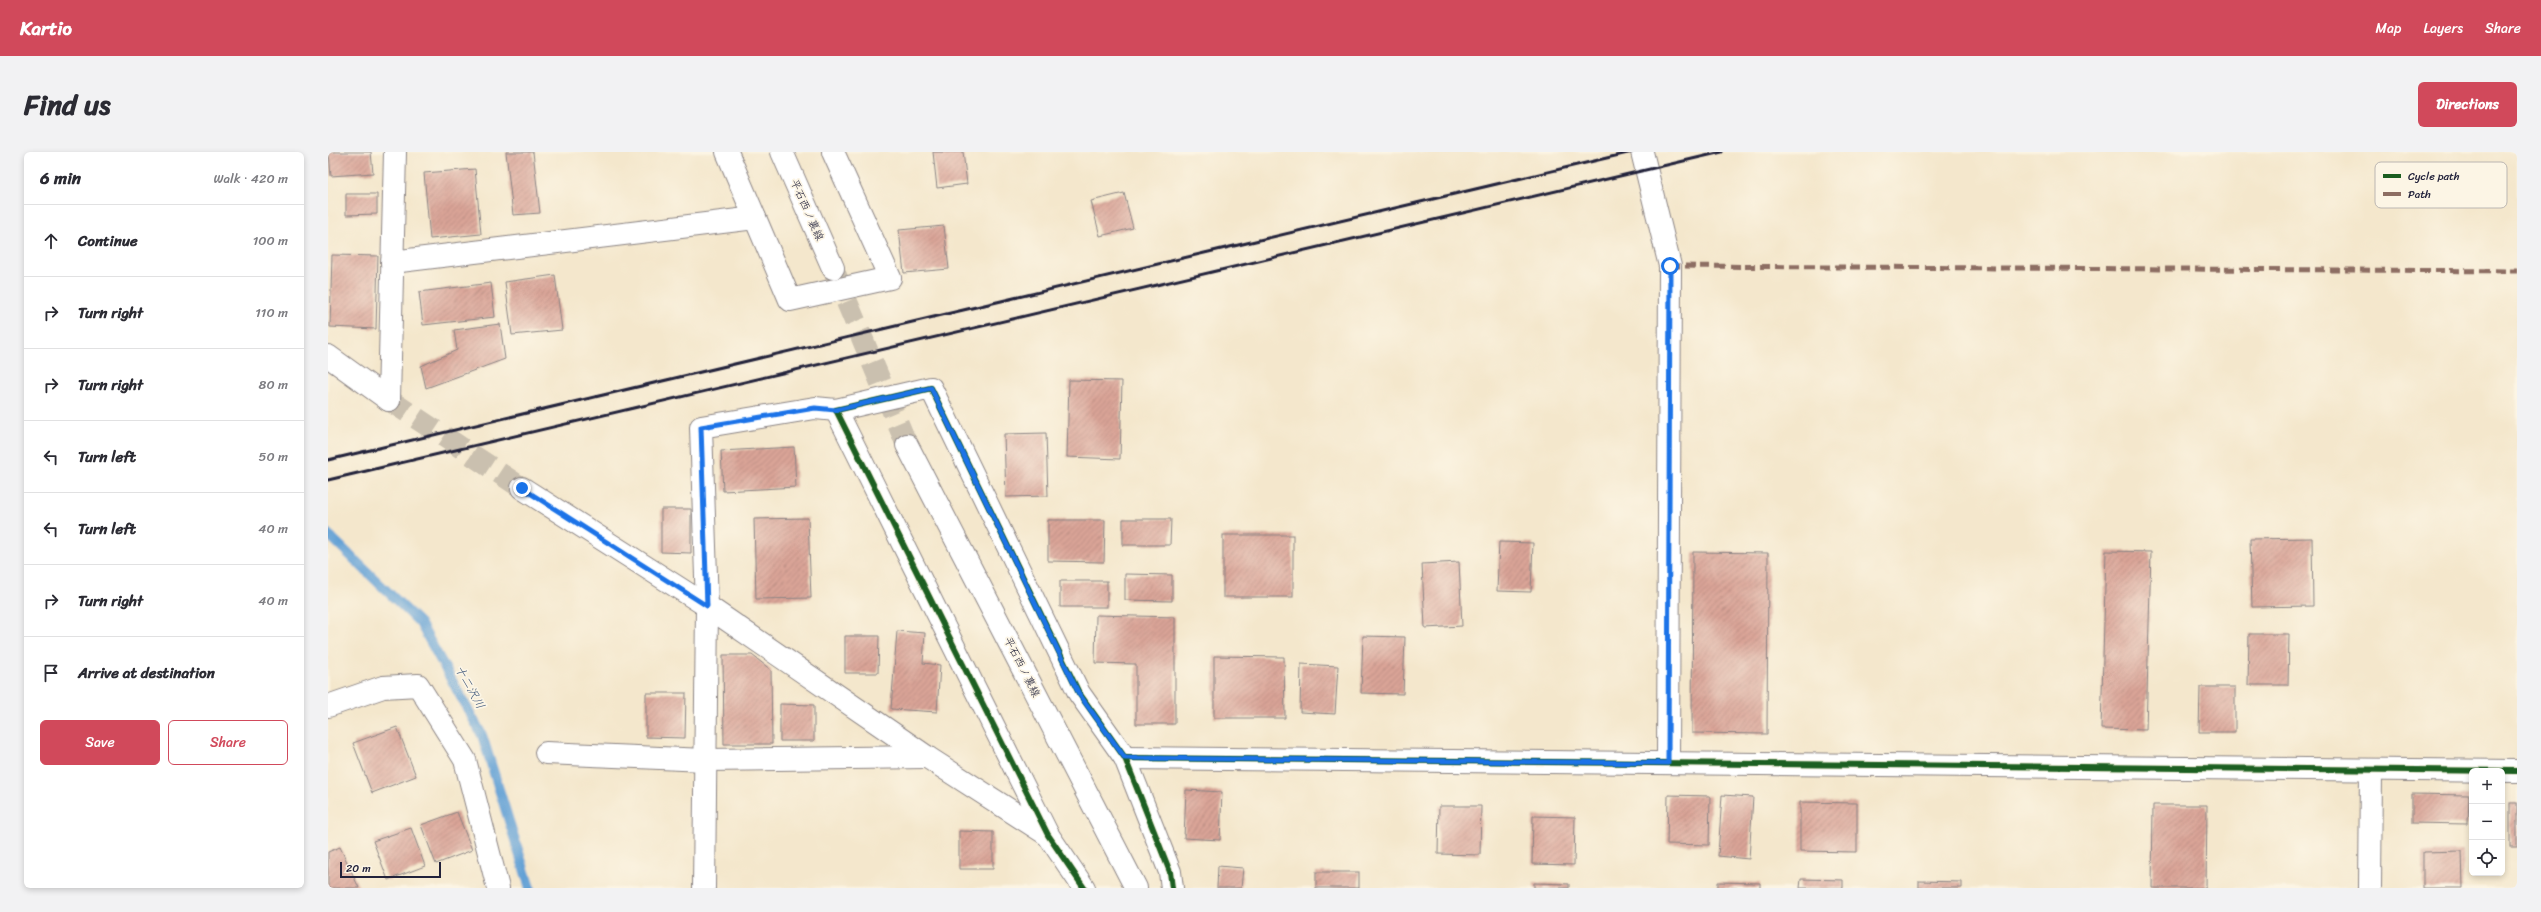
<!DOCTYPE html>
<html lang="en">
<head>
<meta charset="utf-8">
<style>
  :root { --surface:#fff; --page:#f2f2f3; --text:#2b2b33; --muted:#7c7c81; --line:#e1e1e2; --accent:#d1495b }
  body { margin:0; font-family:Sriracha,"Klee One",sans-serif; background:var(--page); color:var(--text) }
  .controls { position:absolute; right:12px; bottom:12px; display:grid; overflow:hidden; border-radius:6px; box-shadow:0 2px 6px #0003 }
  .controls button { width:36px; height:36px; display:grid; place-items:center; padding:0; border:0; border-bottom:1px solid var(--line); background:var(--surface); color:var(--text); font:20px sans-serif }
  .scale { position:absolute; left:12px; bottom:10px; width:101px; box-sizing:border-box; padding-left:4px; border:2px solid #22223b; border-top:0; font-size:11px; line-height:14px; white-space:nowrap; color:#22223b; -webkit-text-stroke:3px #fcf5e5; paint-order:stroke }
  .stop { position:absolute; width:12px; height:12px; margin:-9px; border:3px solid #1a73e8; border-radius:50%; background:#fff }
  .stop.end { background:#1a73e8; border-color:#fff; box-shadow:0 1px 4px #0008 }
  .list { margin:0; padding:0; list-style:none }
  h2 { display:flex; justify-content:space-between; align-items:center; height:52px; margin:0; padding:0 16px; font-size:17px }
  h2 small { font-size:13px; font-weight:400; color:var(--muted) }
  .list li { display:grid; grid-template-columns:26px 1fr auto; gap:12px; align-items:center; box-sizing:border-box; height:72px; padding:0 16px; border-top:1px solid var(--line) }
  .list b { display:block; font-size:15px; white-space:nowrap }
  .list em { font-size:13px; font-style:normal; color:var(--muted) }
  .actions { display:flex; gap:8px; padding:12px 16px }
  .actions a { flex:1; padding:9px 0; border:1px solid var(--accent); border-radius:6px; text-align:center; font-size:14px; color:var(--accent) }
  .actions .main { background:var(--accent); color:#fff }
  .icon { flex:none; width:22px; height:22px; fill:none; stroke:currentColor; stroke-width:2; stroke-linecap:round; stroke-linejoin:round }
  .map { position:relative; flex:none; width:2189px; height:736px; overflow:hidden; border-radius:6px }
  header { display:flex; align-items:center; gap:24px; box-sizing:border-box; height:56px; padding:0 20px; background:var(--accent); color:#fff }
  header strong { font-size:19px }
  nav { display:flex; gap:22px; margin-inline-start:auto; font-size:14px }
  .intro { display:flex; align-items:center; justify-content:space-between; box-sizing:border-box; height:96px; padding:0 24px }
  h1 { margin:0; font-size:28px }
  .button { padding:10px 18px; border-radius:6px; background:var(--accent); color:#fff; font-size:14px; font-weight:700 }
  main { display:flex; gap:24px; padding:0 24px }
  aside { flex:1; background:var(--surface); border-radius:6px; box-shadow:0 2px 6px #0003 }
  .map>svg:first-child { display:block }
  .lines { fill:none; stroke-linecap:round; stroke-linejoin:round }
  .stream { stroke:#64a1d5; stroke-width:10 }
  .building { fill:url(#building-hatch) }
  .street-tunnel { stroke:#cac0af; stroke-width:22; stroke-dasharray:22 11; stroke-linecap:butt }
  .secondary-tunnel { stroke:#cac0af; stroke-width:22; stroke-dasharray:22 11; stroke-linecap:butt }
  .street-casing { stroke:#8b8484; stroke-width:24 }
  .secondary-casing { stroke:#8b8484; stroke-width:24 }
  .street { stroke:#fff; stroke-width:22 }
  .secondary { stroke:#fff; stroke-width:22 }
  .rail { stroke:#22223b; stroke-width:3 }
  .quiet { stroke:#8d6e63; stroke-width:5; stroke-dasharray:10 5; stroke-linecap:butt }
  .cycleway-casing { stroke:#fcf5e5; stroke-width:8 }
  .cycleway { stroke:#1b5e20; stroke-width:6 }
  .route { stroke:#1a73e8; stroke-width:5 }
  .labels { text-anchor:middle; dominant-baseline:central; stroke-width:3.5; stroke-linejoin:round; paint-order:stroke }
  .street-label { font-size:11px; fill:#22223b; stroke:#fcf5e5 }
  .water-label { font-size:12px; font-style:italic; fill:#3c5579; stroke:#fcf5e5 }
  .key { fill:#fcf5e5; stroke:#bbb6b2; stroke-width:1 }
  .key-label { font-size:11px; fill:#22223b }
</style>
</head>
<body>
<header>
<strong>Kartio</strong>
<nav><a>Map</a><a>Layers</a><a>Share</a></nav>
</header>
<div class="intro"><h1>Find us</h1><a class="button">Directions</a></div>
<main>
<aside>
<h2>6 min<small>Walk · 420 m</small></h2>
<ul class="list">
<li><svg class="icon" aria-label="ahead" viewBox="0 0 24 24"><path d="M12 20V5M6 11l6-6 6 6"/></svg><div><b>Continue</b></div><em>100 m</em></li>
<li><svg class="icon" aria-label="right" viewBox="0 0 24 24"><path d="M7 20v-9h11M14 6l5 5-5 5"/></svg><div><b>Turn right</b></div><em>110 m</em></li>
<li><svg class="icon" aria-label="right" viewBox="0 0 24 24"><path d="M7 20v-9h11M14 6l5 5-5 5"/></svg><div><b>Turn right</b></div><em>80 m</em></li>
<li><svg class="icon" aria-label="left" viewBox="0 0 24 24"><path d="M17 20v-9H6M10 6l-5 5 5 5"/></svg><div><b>Turn left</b></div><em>50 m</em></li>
<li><svg class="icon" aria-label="left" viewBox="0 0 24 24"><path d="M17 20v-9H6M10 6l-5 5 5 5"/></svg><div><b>Turn left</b></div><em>40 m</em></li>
<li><svg class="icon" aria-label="right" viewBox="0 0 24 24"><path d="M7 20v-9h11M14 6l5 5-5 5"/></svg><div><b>Turn right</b></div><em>40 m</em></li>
<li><svg class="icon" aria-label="arrive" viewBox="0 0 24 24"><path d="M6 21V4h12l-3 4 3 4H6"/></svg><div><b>Arrive at destination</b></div></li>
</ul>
<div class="actions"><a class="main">Save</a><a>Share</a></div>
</aside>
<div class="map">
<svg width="2189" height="736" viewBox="0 0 2189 736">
  <defs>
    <pattern id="building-hatch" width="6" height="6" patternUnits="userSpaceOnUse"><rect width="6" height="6" fill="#daa497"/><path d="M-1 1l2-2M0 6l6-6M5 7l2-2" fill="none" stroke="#b0857c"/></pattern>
  </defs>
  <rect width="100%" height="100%" fill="#fcf5e5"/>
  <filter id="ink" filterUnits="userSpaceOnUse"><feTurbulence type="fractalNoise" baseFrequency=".025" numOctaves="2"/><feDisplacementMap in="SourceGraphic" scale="8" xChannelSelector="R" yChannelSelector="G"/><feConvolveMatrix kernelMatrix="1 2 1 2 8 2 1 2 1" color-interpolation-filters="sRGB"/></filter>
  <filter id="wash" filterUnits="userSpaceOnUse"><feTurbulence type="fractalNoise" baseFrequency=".012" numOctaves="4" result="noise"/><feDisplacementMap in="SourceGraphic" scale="16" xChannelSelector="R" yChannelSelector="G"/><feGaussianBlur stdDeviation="0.9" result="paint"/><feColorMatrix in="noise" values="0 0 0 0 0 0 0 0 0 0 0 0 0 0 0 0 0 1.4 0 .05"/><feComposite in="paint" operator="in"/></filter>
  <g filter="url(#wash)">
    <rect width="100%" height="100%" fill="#f4e7cc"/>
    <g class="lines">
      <polyline class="stream" points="0,382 92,471 154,583 202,736"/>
    </g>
    <g id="blocks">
      <g class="building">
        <polygon points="1,0 43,0 45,21 3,24"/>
        <polygon points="178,0 205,0 212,61 185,63"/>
        <polygon points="605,0 635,0 639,32 609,36"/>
        <polygon points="147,17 153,82 102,87 96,21"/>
        <polygon points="796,41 805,76 772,84 763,49"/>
        <polygon points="18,42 49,42 49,62 18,63"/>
        <polygon points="616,74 621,117 576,121 571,78"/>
        <polygon points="4,103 50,104 48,177 2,175"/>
        <polygon points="227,123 234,178 184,183 177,130"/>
        <polygon points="163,131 167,165 95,173 91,140"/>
        <polygon points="172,172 177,207 98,236 93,214 129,198 126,178"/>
        <polygon points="741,228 794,229 792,307 739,305"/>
        <polygon points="718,281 720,344 678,345 676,282"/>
        <polygon points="466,295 468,335 395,339 393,299"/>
        <polygon points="333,357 363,357 363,401 333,400"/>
        <polygon points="480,366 483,446 428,447 426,367"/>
        <polygon points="795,367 843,367 842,393 795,393"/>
        <polygon points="720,368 777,368 776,410 720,409"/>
        <rect x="895" y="383" width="70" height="62"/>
        <polygon points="1984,386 1985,454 1924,455 1922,387"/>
        <polygon points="1171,390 1205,391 1203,440 1169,439"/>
        <polygon points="1778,399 1823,400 1818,578 1773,577"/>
        <polygon points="1365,400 1440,401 1439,582 1364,581"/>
        <polygon points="1131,410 1134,474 1097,476 1094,412"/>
        <polygon points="797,422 844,423 844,449 797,448"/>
        <rect x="732" y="429" width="47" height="26"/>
        <polygon points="768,463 847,465 847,572 808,572 808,512 767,511"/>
        <polygon points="569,479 597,481 595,511 612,513 609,560 563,557"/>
        <polygon points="1921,482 1961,482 1960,533 1920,533"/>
        <polygon points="517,484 551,484 550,521 517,521"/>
        <polygon points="1035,484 1077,485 1075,542 1033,541"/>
        <polygon points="395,503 424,503 443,518 444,592 396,592"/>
        <polygon points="886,504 956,505 957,566 886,566"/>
        <polygon points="973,512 1010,514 1007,562 972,560"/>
        <polygon points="1872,535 1907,535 1907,580 1871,580"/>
        <polygon points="318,541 358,541 357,586 318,585"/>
        <polygon points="452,552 486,553 486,589 452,589"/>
        <polygon points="69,575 88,624 44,641 25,591"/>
        <polygon points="858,638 894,640 892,688 856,686"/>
        <polygon points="2084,642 2141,643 2140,672 2084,671"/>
        <polygon points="1340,643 1382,644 1381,693 1339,692"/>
        <polygon points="1394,643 1425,645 1421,707 1390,704"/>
        <polygon points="1472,650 1529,651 1529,700 1472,699"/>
        <rect x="2182" y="651" width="7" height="44"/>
        <polygon points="1825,653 1879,653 1878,736 1824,736"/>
        <polygon points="1111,654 1153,654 1152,703 1110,702"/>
        <polygon points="129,660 144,698 108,712 93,673"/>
        <polygon points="1205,664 1247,665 1246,713 1204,712"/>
        <polygon points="83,676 97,714 60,728 45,689"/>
        <polygon points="631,679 665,680 665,717 631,717"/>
        <polygon points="12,695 31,736 0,736 0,700"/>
        <polygon points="2134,699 2135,736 2095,736 2095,700"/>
        <polygon points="890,714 915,716 913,736 889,736"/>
        <rect x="988" y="720" width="43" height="16"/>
        <polygon points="1473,727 1515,728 1515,736 1472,736"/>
        <polygon points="1591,729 1634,730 1634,736 1591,736"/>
        <polygon points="1390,730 1432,731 1432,736 1390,736"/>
        <polygon points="1206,731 1241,732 1241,736 1206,736"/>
      </g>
    </g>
  </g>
  <g filter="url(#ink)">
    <use href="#blocks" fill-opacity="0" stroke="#8b8484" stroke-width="1"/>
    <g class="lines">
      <polyline class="street-tunnel" points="61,248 194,336"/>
      <polyline class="secondary-tunnel" points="506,119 579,293"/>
      <g class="street-casing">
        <g id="street">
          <polyline points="399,0 462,148 562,126 505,0"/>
          <polyline points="1314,0 1342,114 1340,611"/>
          <polyline points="64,110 427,66"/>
          <polyline points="0,204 61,248"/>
          <polyline points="61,248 67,0"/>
          <polyline points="194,336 379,454 599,605 720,683"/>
          <polyline points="0,554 55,535 90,533 137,608 170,736"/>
          <polyline points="218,601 377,608 599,605"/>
          <polyline points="797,606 2189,619"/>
          <polyline points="376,736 379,454 373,275 487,256 508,258"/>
          <polyline points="756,736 720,683 508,258 603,236 751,541 797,606 842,720 844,736"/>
          <polyline points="2042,736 2043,619"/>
        </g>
      </g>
      <g class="secondary-casing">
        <g id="secondary">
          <polyline points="454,0 505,116"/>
          <polyline points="579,293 808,736"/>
        </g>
      </g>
      <use href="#street" class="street"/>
      <use href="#secondary" class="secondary"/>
      <g class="rail">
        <polyline points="0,308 1304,0"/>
        <polyline points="0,328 1394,0"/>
      </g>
      <polyline class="quiet" points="1342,114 2189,119"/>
      <g class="cycleway-casing">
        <g id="cycleway">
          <polyline points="797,606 2189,619"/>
          <polyline points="756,736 720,683 508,258 603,236 751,541 797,606 842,720 844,736"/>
        </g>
      </g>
      <use href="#cycleway" class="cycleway"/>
    </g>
  </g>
  <g class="lines" filter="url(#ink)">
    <polyline class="route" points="194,336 379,454 373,275 487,256 508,258 603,236 751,542 797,606 1340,611 1342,114"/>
  </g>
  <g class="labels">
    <g class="street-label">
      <text transform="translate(479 58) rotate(66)">平石西ノ裏線</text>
      <text transform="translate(694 515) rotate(63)">平石西ノ裏線</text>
    </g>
    <g class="water-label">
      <text transform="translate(142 535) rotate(61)">十二沢川</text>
    </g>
  </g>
  <rect x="2047" y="10" width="132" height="46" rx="6" class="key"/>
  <rect x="2055" y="22" width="18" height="4" fill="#1b5e20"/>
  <rect x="2055" y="40" width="18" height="4" fill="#8d6e63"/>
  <g class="key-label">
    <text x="2080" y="28">Cycle path</text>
    <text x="2080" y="46">Path</text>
  </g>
</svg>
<div class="controls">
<button>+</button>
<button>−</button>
<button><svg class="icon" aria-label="locate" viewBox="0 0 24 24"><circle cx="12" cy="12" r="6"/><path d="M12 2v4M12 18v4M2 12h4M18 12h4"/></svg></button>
</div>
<div class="scale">20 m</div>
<div class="stop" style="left:1342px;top:114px"></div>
<div class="stop end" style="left:194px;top:336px"></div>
</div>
</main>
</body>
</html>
